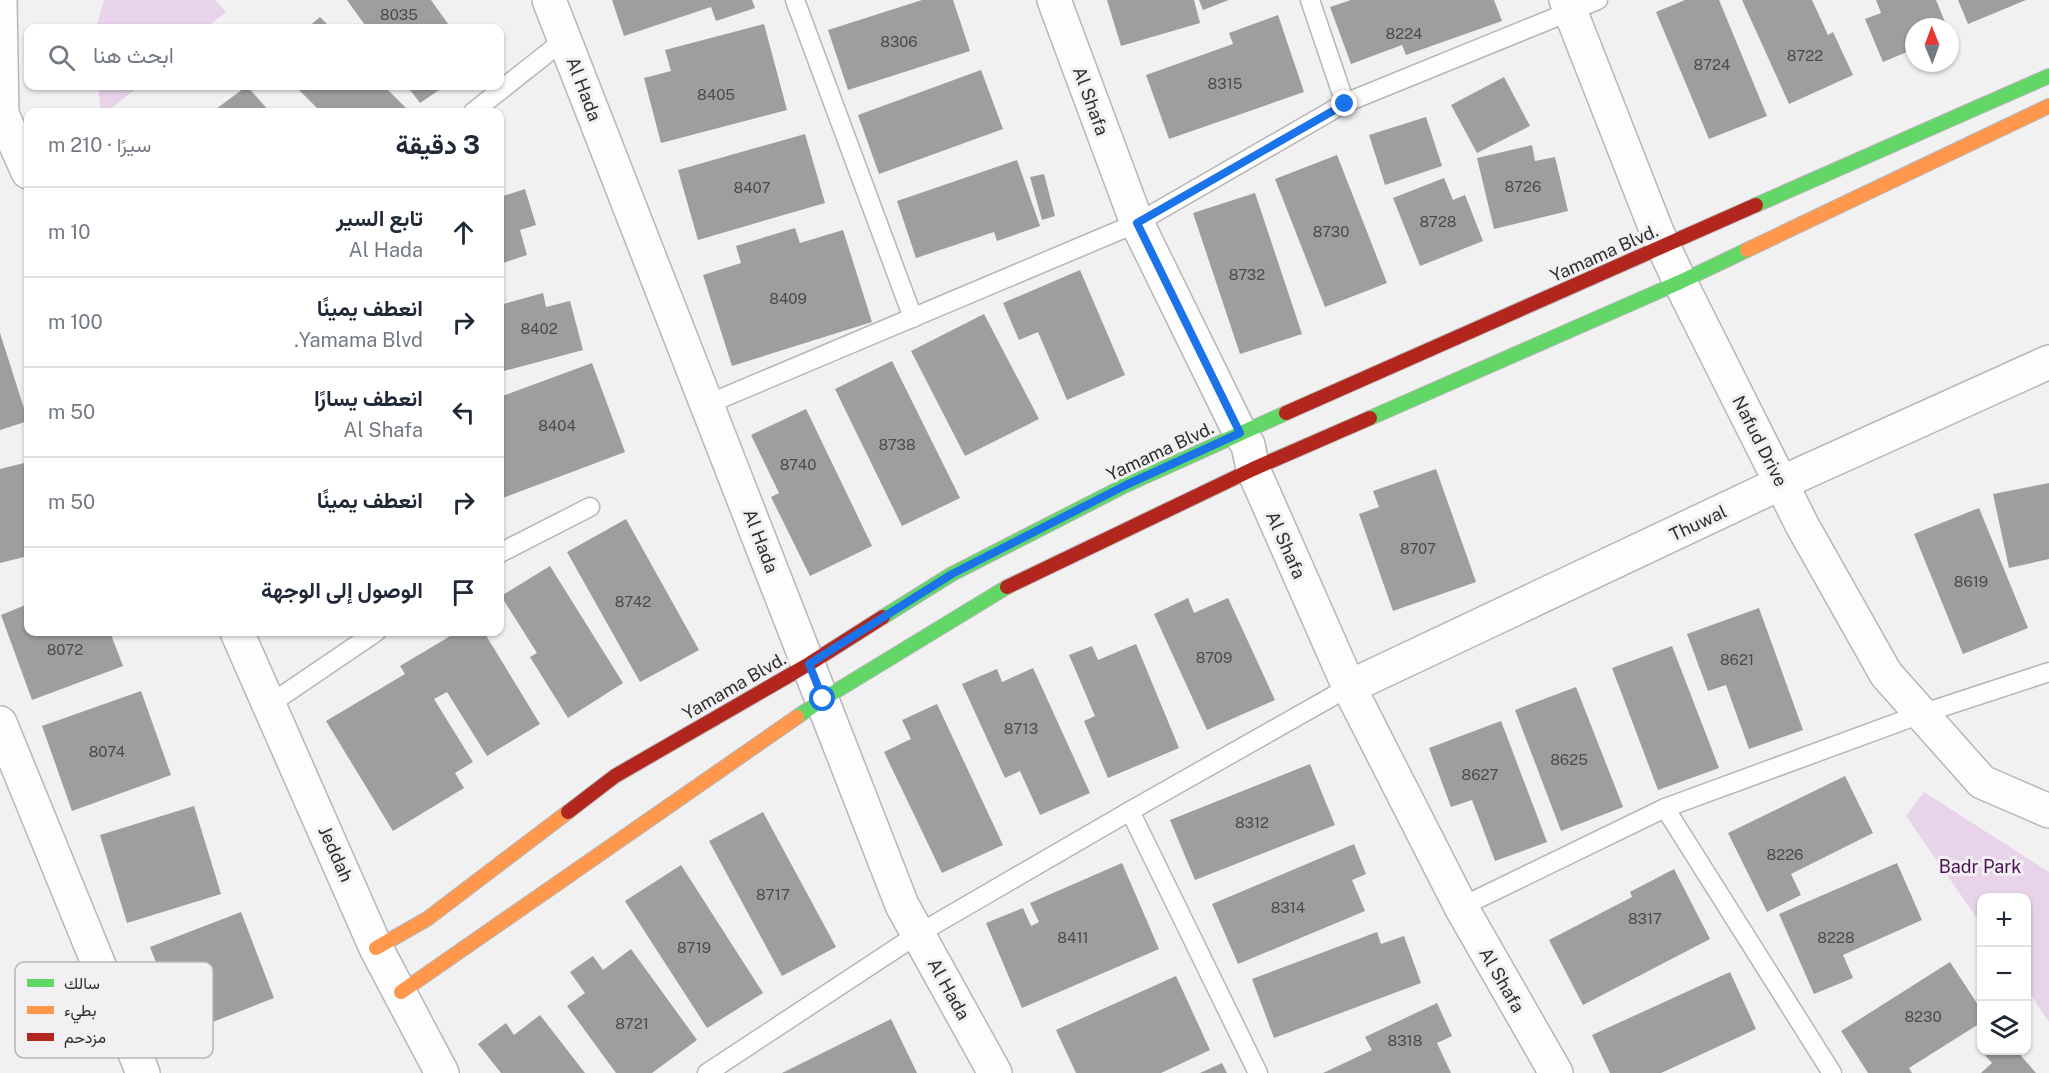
<!DOCTYPE html>
<html lang="ar">
<head>
<meta charset="utf-8">
<style>
  :root { --surface:#fff; --page:#f6f6f7; --text:#1f2937; --muted:#747a83; --line:#e0e1e3 }
  body { margin:0; font-family:"Public Sans",Vazirmatn,sans-serif; background:var(--page); color:var(--text); direction:rtl }
  .controls { position:absolute; right:18px; bottom:18px; display:grid; overflow:hidden; border-radius:12px; box-shadow:0 2px 4px #0004 }
  .controls button { width:54px; height:54px; display:grid; place-items:center; padding:0; border:0; border-bottom:2px solid var(--line); background:var(--surface); color:var(--text); font:30px sans-serif }
  .compass { position:absolute; left:1905px; top:18px; width:54px; height:54px; border-radius:50%; background:var(--surface); box-shadow:0 2px 4px #0004; rotate:359deg }
  .stop { position:absolute; width:18px; height:18px; margin:-14px; border:4px solid #1a73e8; border-radius:50%; background:#fff }
  .stop.end { background:#1a73e8; border-color:#fff; box-shadow:0 2px 6px #0008 }
  .list { margin:0; padding:0; list-style:none }
  h2 { display:flex; justify-content:space-between; align-items:center; height:78px; margin:0; padding:0 24px; font-size:26px }
  h2 small { font-size:20px; font-weight:400; color:var(--muted) }
  .list li { display:grid; grid-template-columns:39px 1fr auto; gap:18px; align-items:center; box-sizing:border-box; height:90px; padding:0 24px; border-top:2px solid var(--line) }
  .list b { display:block; font-size:22px; white-space:nowrap }
  .list p { margin:0; font-size:20px; white-space:nowrap; color:var(--muted) }
  .list em { font-size:20px; font-style:normal; color:var(--muted) }
  .icon { flex:none; width:33px; height:33px; fill:none; stroke:currentColor; stroke-width:2; stroke-linecap:round; stroke-linejoin:round }
  .map { position:relative; flex:none; width:2049px; height:1073px; overflow:hidden; direction:ltr }
  .search { position:absolute; background:var(--surface); box-shadow:0 2px 4px #0004; left:24px; top:24px; width:480px; height:66px; display:flex; align-items:center; gap:15px; box-sizing:border-box; padding:0 21px; border-radius:12px; color:var(--muted); font-size:22px }
  .panel { position:absolute; background:var(--surface); box-shadow:0 2px 4px #0004; left:24px; top:108px; width:480px; height:528px; border-radius:12px; direction:rtl }
  .map>svg:first-child { display:block }
  .green { fill:#e8d3ea }
  .building { fill:#9e9e9e }
  .lines { fill:none; stroke-linecap:round; stroke-linejoin:round }
  .lane-casing { stroke:#b7b6b7; stroke-width:21 }
  .street-casing { stroke:#b7b6b7; stroke-width:36 }
  .fast-casing { stroke:#b7b6b7; stroke-width:16 }
  .slow-casing { stroke:#b7b6b7; stroke-width:16 }
  .jam-casing { stroke:#b7b6b7; stroke-width:16 }
  .lane { stroke:#fdfdfd; stroke-width:18 }
  .street { stroke:#fdfdfd; stroke-width:33 }
  .fast { stroke:#63d668; stroke-width:14 }
  .slow { stroke:#ff974d; stroke-width:14 }
  .jam { stroke:#b3261e; stroke-width:14 }
  .route { stroke:#1a73e8; stroke-width:8 }
  .labels { text-anchor:middle; dominant-baseline:central; stroke-width:6; stroke-linejoin:round; paint-order:stroke }
  .number-label { font-size:15px; fill:#4c4b4c }
  .street-label { font-size:18px; fill:#302f30; stroke:#f2f0f3 }
  .park-label { font-size:18px; fill:#4b1153; stroke:#f2f0f3 }
  .key { fill:#f2f0f3; stroke:#b8b6b8; stroke-width:1.5 }
  .key-label { font-size:16px; fill:#302f30 }
</style>
</head>
<body>
<div class="map">
<svg width="2049" height="1073" viewBox="0 0 2049 1073">
  <rect width="100%" height="100%" fill="#f2f1f2"/>
  <g class="green">
    <polygon points="104,0 215,0 226,12 206,28 96,28"/>
    <polygon points="98,86 139,86 107,112 101,112"/>
    <polygon points="1924,792 2049,872 2049,1022 2027,990 2026,898 1982,898 1981,924 1906,816"/>
  </g>
  <g class="building">
    <polygon points="347,0 431,0 451,28 367,28"/>
    <polygon points="612,0 752,0 755,8 716,21 711,7 624,36"/>
    <polygon points="922,0 953,0 970,51 848,90 828,30"/>
    <polygon points="1107,0 1194,0 1200,23 1121,46"/>
    <polygon points="1199,0 1229,0 1203,10"/>
    <polygon points="1351,0 1494,0 1502,21 1406,55 1402,45 1351,64 1330,7"/>
    <polygon points="1685,0 1719,0 1767,116 1709,139 1656,12"/>
    <polygon points="1742,0 1812,0 1828,35 1833,32 1853,75 1789,104"/>
    <polygon points="1876,0 1936,0 1947,27 1914,27 1914,49 1883,62 1865,19 1881,13"/>
    <polygon points="1958,0 2026,0 1968,24"/>
    <polygon points="1278,15 1304,92 1169,139 1146,75 1233,44 1229,33"/>
    <polygon points="320,17 331,28 307,28"/>
    <polygon points="764,24 787,110 661,143 644,78 671,71 665,50"/>
    <polygon points="981,70 1003,129 879,174 858,115"/>
    <polygon points="1504,77 1530,126 1477,153 1451,105"/>
    <polygon points="247,86 270,112 212,112"/>
    <polygon points="295,86 384,86 410,112 321,112"/>
    <polygon points="407,86 445,86 420,103"/>
    <polygon points="1426,117 1442,166 1385,185 1369,135"/>
    <polygon points="805,134 825,203 698,240 678,170"/>
    <polygon points="1532,145 1535,161 1555,157 1568,211 1494,229 1477,158"/>
    <polygon points="1337,155 1387,283 1325,307 1275,179"/>
    <polygon points="1017,160 1040,226 997,241 994,232 916,258 897,201"/>
    <polygon points="1044,174 1055,216 1042,220 1030,177"/>
    <polygon points="1444,178 1453,200 1465,195 1483,241 1420,266 1393,198"/>
    <polygon points="525,189 536,225 520,230 527,255 500,264 500,197"/>
    <polygon points="1255,193 1302,334 1240,354 1193,213"/>
    <polygon points="795,228 800,243 843,230 872,322 732,366 703,275 741,263 736,246"/>
    <polygon points="1080,270 1125,375 1067,400 1038,332 1019,340 1003,303"/>
    <polygon points="543,293 546,307 570,301 583,350 500,372 500,305"/>
    <polygon points="984,314 1039,419 965,456 911,351"/>
    <polygon points="0,333 28,421 0,430"/>
    <polygon points="892,361 960,498 902,526 835,389"/>
    <polygon points="592,363 625,452 500,499 500,397"/>
    <polygon points="806,409 872,546 810,576 771,497 779,493 751,435"/>
    <polygon points="28,462 28,556 0,563 0,469"/>
    <polygon points="1436,469 1476,582 1393,611 1359,514 1379,507 1373,491"/>
    <polygon points="2049,483 2049,559 2009,568 1993,494"/>
    <polygon points="1979,508 2028,628 1963,654 1914,534"/>
    <polygon points="626,519 699,650 640,682 567,552"/>
    <polygon points="550,566 623,683 568,718 530,657 537,653 501,596"/>
    <polygon points="1188,598 1194,613 1228,598 1275,700 1207,730 1154,614"/>
    <polygon points="28,604 28,632 110,632 123,666 32,700 1,615"/>
    <polygon points="1759,608 1803,730 1749,749 1726,685 1708,691 1687,634"/>
    <polygon points="457,632 484,632 540,724 487,756 447,692 434,699 473,762 455,773 464,788 393,831 326,721 405,674 400,666"/>
    <polygon points="1136,644 1179,748 1108,778 1084,721 1095,716 1069,655 1092,646 1098,660"/>
    <polygon points="1672,646 1719,768 1658,790 1612,668"/>
    <polygon points="1033,668 1090,793 1040,815 1020,771 1005,778 962,684 997,669 1002,682"/>
    <polygon points="1576,687 1623,807 1561,831 1515,710"/>
    <polygon points="141,691 171,775 72,811 42,726"/>
    <polygon points="937,704 1003,845 942,873 884,752 911,739 902,720"/>
    <polygon points="1501,721 1547,842 1495,861 1472,800 1451,807 1429,748"/>
    <polygon points="1310,764 1335,825 1195,880 1170,820"/>
    <polygon points="1845,776 1873,833 1791,874 1801,895 1767,912 1728,833"/>
    <polygon points="194,806 221,894 127,923 100,835"/>
    <polygon points="763,812 836,947 782,976 709,841"/>
    <polygon points="1354,844 1366,874 1352,880 1365,911 1238,964 1212,904"/>
    <polygon points="1122,863 1159,949 1022,1008 986,923 1023,908 1031,926 1039,922 1030,903"/>
    <polygon points="1897,863 1922,920 1843,955 1853,978 1814,994 1779,914"/>
    <polygon points="681,865 763,993 707,1028 625,901"/>
    <polygon points="1674,869 1710,939 1583,1005 1549,940 1632,897 1630,892"/>
    <polygon points="241,912 274,998 172,1038 163,1015 175,1011 150,947"/>
    <polygon points="1377,932 1381,944 1404,936 1421,983 1274,1038 1252,979"/>
    <polygon points="631,949 697,1040 652,1073 616,1073 567,1006 585,993 570,972 593,956 603,970"/>
    <polygon points="1950,962 1982,1011 1982,1022 1909,1068 1912,1073 1868,1073 1841,1031"/>
    <polygon points="1730,972 1756,1029 1661,1073 1610,1073 1592,1035"/>
    <polygon points="1176,976 1210,1050 1161,1073 1076,1073 1056,1030"/>
    <polygon points="1437,1003 1452,1036 1437,1043 1451,1073 1323,1073 1372,1050 1365,1037"/>
    <polygon points="540,1015 585,1073 501,1073 478,1044 506,1023 514,1035"/>
    <polygon points="891,1019 917,1073 782,1073"/>
    <polygon points="1987,1050 2016,1050 2036,1073 1981,1073 1992,1063 1984,1054"/>
    <polygon points="1222,1063 1227,1073 1200,1073"/>
  </g>
  <g class="lines">
    <g class="lane-casing">
      <g id="lane">
        <polyline points="795,0 913,318"/>
        <polyline points="1310,0 1345,103"/>
        <polyline points="473,112 564,40"/>
        <polyline points="708,404 1137,223 1345,103 1598,0"/>
        <polyline points="500,553 590,507"/>
        <polyline points="270,704 376,632"/>
        <polyline points="1665,808 1832,1073"/>
        <polyline points="1130,811 1258,1073"/>
        <polyline points="1461,907 1665,808 1921,714 2049,672"/>
        <polyline points="707,1073 918,934 1130,811 1349,687"/>
      </g>
    </g>
    <g class="street-casing">
      <g id="street">
        <polyline points="0,0 2,114 28,172"/>
        <polyline points="549,0 902,905 995,1073"/>
        <polyline points="1054,0 1137,223 1240,433 1248,445 1253,469 1349,687 1461,907 1556,1073"/>
        <polyline points="1566,0 1657,232 1680,282 1802,525 1886,674 1982,782 2049,811"/>
        <polyline points="237,632 376,948 442,1073"/>
        <polyline points="1349,687 1781,483 2049,362"/>
        <polyline points="0,723 143,1073"/>
      </g>
    </g>
    <g class="fast-casing">
      <g id="fast">
        <polyline points="1756,205 2049,76"/>
        <polyline points="1370,418 1680,282 1747,250"/>
        <polyline points="883,617 952,574 1126,485 1286,413"/>
        <polyline points="797,717 823,699 1007,587"/>
      </g>
    </g>
    <g class="slow-casing">
      <g id="slow">
        <polyline points="1747,250 2049,106"/>
        <polyline points="376,948 427,919 568,812"/>
        <polyline points="401,992 797,717"/>
      </g>
    </g>
    <g class="jam-casing">
      <g id="jam">
        <polyline points="1286,413 1756,205"/>
        <polyline points="1007,587 1253,469 1370,418"/>
        <polyline points="568,812 615,776 809,664 883,617"/>
      </g>
    </g>
    <use href="#lane" class="lane"/>
    <use href="#street" class="street"/>
    <use href="#fast" class="fast"/>
    <use href="#slow" class="slow"/>
    <use href="#jam" class="jam"/>
  </g>
  <g class="lines">
    <polyline class="route" points="823,699 809,664 952,574 1126,485 1240,433 1137,223 1345,104"/>
  </g>
  <g class="labels">
    <g class="number-label">
      <text x="399" y="14">8035</text>
      <text x="1404" y="33">8224</text>
      <text x="899" y="41">8306</text>
      <text x="1805" y="55">8722</text>
      <text x="1712" y="64">8724</text>
      <text x="1225" y="83">8315</text>
      <text x="716" y="94">8405</text>
      <text x="1523" y="186">8726</text>
      <text x="752" y="187">8407</text>
      <text x="1438" y="221">8728</text>
      <text x="1331" y="231">8730</text>
      <text x="1247" y="274">8732</text>
      <text x="788" y="298">8409</text>
      <text x="539" y="328">8402</text>
      <text x="557" y="425">8404</text>
      <text x="897" y="444">8738</text>
      <text x="798" y="464">8740</text>
      <text x="1418" y="548">8707</text>
      <text x="1971" y="581">8619</text>
      <text x="633" y="601">8742</text>
      <text x="65" y="649">8072</text>
      <text x="1214" y="657">8709</text>
      <text x="1737" y="659">8621</text>
      <text x="1021" y="728">8713</text>
      <text x="107" y="751">8074</text>
      <text x="1569" y="759">8625</text>
      <text x="1480" y="774">8627</text>
      <text x="1252" y="822">8312</text>
      <text x="1785" y="854">8226</text>
      <text x="773" y="894">8717</text>
      <text x="1288" y="907">8314</text>
      <text x="1645" y="918">8317</text>
      <text x="1073" y="937">8411</text>
      <text x="1836" y="937">8228</text>
      <text x="694" y="947">8719</text>
      <text x="1923" y="1016">8230</text>
      <text x="632" y="1023">8721</text>
      <text x="1405" y="1040">8318</text>
    </g>
    <g class="street-label">
      <text transform="translate(584 89) rotate(69)">Al Hada</text>
      <text transform="translate(1091 101) rotate(70)">Al Shafa</text>
      <text transform="translate(1604 253) rotate(-24)">Yamama Blvd.</text>
      <text transform="translate(1760 441) rotate(63)">Nafud Drive</text>
      <text transform="translate(1160 451) rotate(-25)">Yamama Blvd.</text>
      <text transform="translate(1698 523) rotate(-25)">Thuwal</text>
      <text transform="translate(761 541) rotate(69)">Al Hada</text>
      <text transform="translate(1286 545) rotate(66)">Al Shafa</text>
      <text transform="translate(734 686) rotate(-30)">Yamama Blvd.</text>
      <text transform="translate(336 854) rotate(66)">Jeddah</text>
      <text transform="translate(1502 980) rotate(60)">Al Shafa</text>
      <text transform="translate(949 989) rotate(61)">Al Hada</text>
    </g>
    <g class="park-label">
      <text x="1980" y="866">Badr Park</text>
    </g>
  </g>
  <rect x="15" y="962" width="198" height="96" rx="9" class="key"/>
  <rect x="27" y="979" width="27" height="8" fill="#63d668"/>
  <rect x="27" y="1006" width="27" height="8" fill="#ff974d"/>
  <rect x="27" y="1033" width="27" height="8" fill="#b3261e"/>
  <g class="key-label">
    <text x="64" y="989">سالك</text>
    <text x="64" y="1016">بطيء</text>
    <text x="64" y="1043">مزدحم</text>
  </g>
</svg>
<div class="controls">
<button>+</button>
<button>−</button>
<button><svg class="icon" aria-label="layers" viewBox="0 0 24 24"><path d="M12 4l9 5-9 5-9-5zM3 14l9 5 9-5"/></svg></button>
</div>
<svg class="compass" viewBox="-18 -18 36 36"><path d="M0-13l5 13h-10z" fill="#e53935"/><path d="M0 13l5-13h-10z" fill="#747a83"/></svg>
<div class="stop" style="left:823px;top:699px"></div>
<div class="stop end" style="left:1345px;top:104px"></div>
<div class="search"><svg class="icon" aria-label="search" viewBox="0 0 24 24"><circle cx="10" cy="10" r="6"/><path d="M15 15l6 6"/></svg>ابحث هنا</div>
<section class="panel">
<h2>3 دقيقة<small>سيرًا · 210 m</small></h2>
<ul class="list">
<li><svg class="icon" aria-label="ahead" viewBox="0 0 24 24"><path d="M12 20V5M6 11l6-6 6 6"/></svg><div><b>تابع السير</b><p>Al Hada</p></div><em>10 m</em></li>
<li><svg class="icon" aria-label="right" viewBox="0 0 24 24"><path d="M7 20v-9h11M14 6l5 5-5 5"/></svg><div><b>انعطف يمينًا</b><p>Yamama Blvd.</p></div><em>100 m</em></li>
<li><svg class="icon" aria-label="left" viewBox="0 0 24 24"><path d="M17 20v-9H6M10 6l-5 5 5 5"/></svg><div><b>انعطف يسارًا</b><p>Al Shafa</p></div><em>50 m</em></li>
<li><svg class="icon" aria-label="right" viewBox="0 0 24 24"><path d="M7 20v-9h11M14 6l5 5-5 5"/></svg><div><b>انعطف يمينًا</b></div><em>50 m</em></li>
<li><svg class="icon" aria-label="arrive" viewBox="0 0 24 24"><path d="M6 21V4h12l-3 4 3 4H6"/></svg><div><b>الوصول إلى الوجهة</b></div></li>
</ul>
</section>
</div>
</body>
</html>
